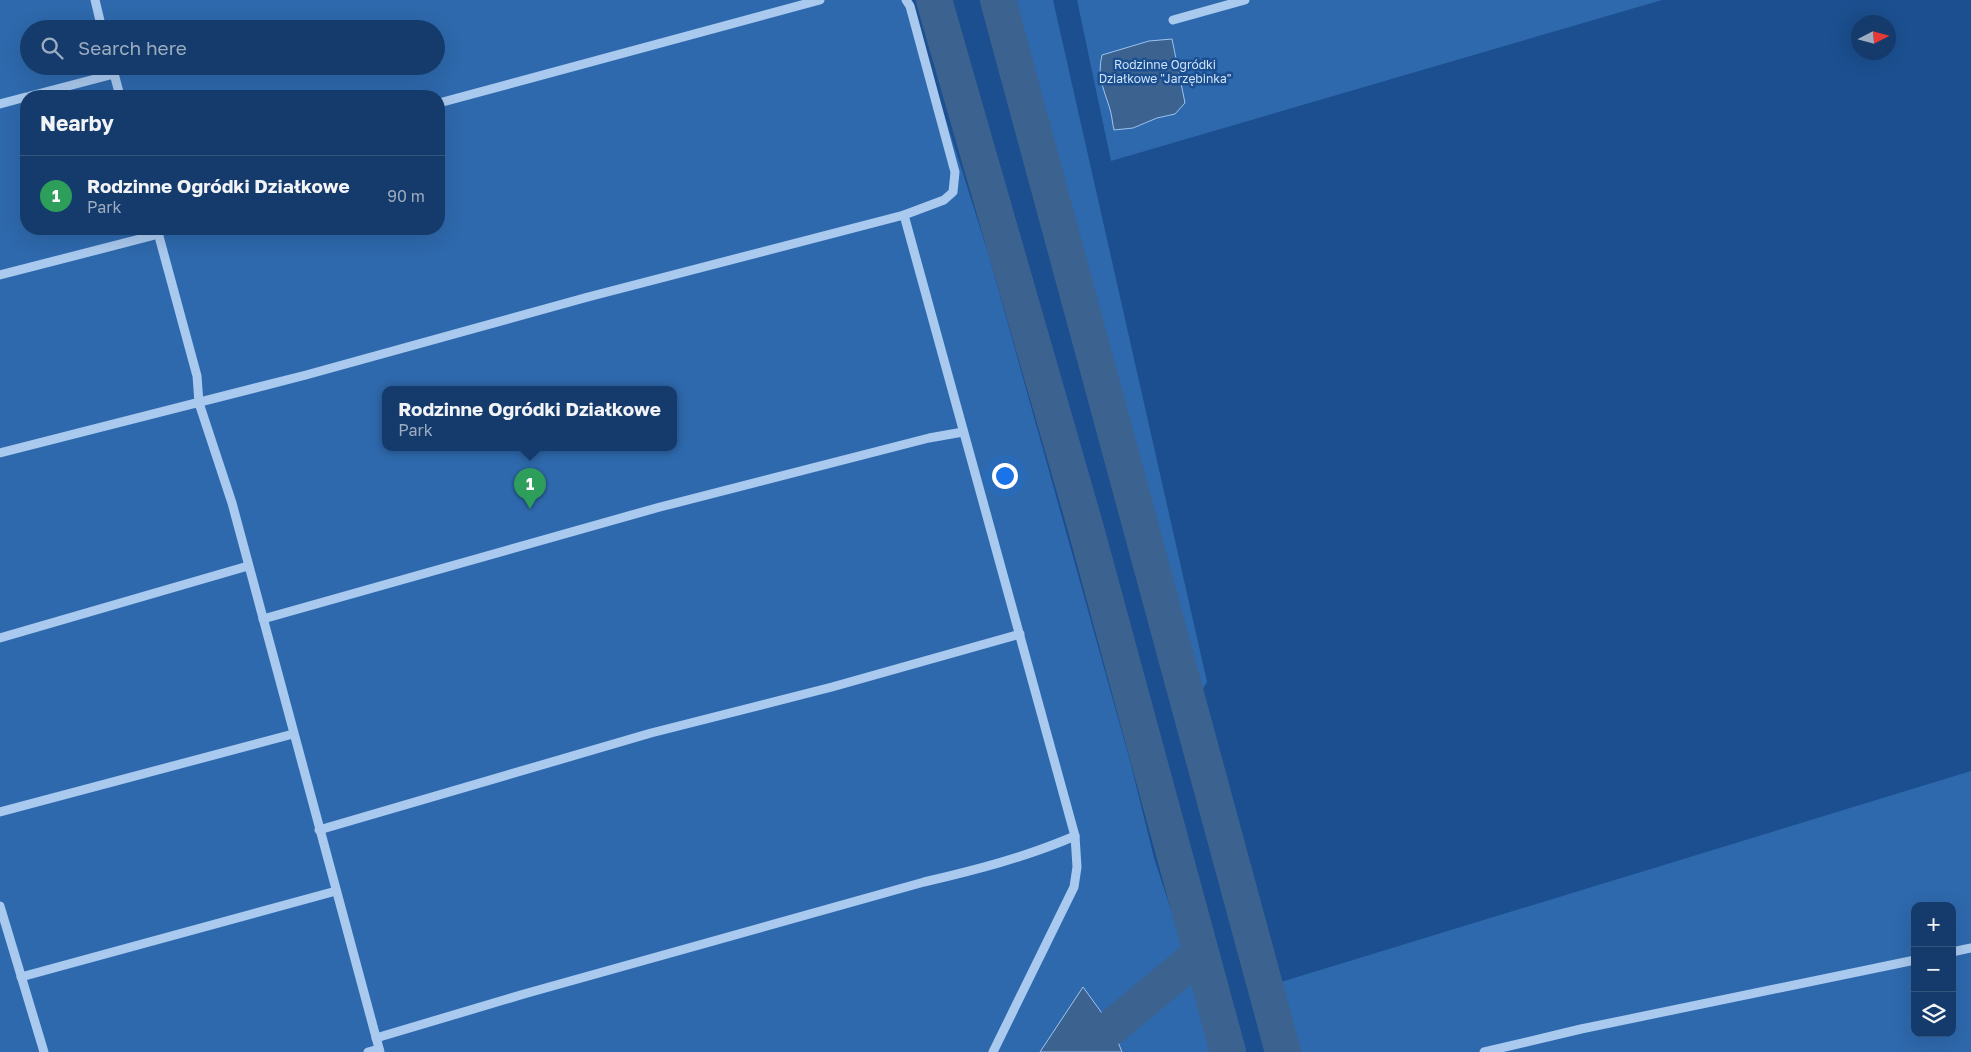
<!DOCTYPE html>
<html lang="en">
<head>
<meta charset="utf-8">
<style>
  :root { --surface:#143b6b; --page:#214673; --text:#f1f3f6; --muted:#9dadc1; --line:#33557e; --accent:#bca0f2 }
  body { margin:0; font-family:"Golos Text",sans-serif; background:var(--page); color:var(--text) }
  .controls { position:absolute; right:15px; bottom:15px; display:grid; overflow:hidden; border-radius:10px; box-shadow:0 5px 20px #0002 }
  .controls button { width:45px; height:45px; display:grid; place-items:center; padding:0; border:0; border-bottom:1px solid var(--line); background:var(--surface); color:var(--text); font:25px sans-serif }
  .compass { position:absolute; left:1851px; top:15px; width:45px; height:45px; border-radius:50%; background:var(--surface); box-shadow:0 5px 20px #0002; rotate:84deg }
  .you { position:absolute; left:1004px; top:475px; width:18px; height:18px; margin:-12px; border:4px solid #fff; border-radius:50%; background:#1a73e8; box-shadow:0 0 0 8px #1a73e833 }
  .badge { display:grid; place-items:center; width:32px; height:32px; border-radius:50%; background:var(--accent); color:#fff; font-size:16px; font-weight:700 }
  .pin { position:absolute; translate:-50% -41px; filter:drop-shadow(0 1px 2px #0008) }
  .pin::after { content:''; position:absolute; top:26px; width:18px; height:15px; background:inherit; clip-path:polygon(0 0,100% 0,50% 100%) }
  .popup { position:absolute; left:382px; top:386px; width:295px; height:65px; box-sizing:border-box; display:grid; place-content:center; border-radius:10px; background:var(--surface); filter:drop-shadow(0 1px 4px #0005); font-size:16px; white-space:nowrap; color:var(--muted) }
  .popup b { font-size:19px; color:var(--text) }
  .popup::after { content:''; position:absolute; left:50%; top:100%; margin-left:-10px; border:10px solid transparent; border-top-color:var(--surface) }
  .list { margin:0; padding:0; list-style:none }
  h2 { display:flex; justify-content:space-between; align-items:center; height:65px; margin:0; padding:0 20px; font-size:21px }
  h2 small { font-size:16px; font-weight:400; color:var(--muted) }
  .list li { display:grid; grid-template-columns:32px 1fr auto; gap:15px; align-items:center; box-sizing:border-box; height:80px; padding:0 20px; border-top:1px solid var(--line) }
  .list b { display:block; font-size:19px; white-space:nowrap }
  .list p { margin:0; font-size:16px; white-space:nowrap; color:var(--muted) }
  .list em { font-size:16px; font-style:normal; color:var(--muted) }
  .icon { flex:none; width:28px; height:28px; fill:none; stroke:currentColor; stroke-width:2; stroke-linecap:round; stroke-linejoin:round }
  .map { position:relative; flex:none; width:1971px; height:1052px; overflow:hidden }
  .search { position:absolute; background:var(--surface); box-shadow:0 5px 20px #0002; left:20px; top:20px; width:425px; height:55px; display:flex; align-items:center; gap:12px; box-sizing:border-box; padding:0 18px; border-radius:28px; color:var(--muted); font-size:19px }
  .panel { position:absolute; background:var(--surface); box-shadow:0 5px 20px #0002; left:20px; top:90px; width:425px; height:145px; border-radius:20px }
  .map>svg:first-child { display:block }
  .green { fill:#2e69ad; fill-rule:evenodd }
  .water { fill:#3c6290; stroke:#9cc4f0 }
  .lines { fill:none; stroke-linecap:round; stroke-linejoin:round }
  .canal { stroke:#3c6290; stroke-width:36 }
  .minor { stroke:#a9c9ee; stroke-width:9 }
  .labels { text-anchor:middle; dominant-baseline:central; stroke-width:5; stroke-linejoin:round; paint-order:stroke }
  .park-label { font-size:12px; fill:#cfe3fa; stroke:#1b4f8f }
</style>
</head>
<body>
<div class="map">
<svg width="1971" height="1052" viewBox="0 0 1971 1052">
  <rect width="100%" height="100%" fill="#1b4f8f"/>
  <g class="green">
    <path d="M0,0H910V6L989,256L1130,761L1154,858L1198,993L1214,1052H0ZM29,29H436V66H29ZM26,96H439V229H26ZM386,390H674V448H386Z"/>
    <polygon points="986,0 1053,0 1207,682 1180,726"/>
    <polygon points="1077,0 1662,0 1111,161"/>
    <path d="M1971,771V1052H1301L1281,982ZM1915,906H1952V1033H1915Z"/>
  </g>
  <g class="water">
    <path d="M1172,39L1185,103L1175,114L1157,118L1133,128L1114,130C1112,122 1112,114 1109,106C1103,87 1097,76 1102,55L1149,41Z"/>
    <polygon points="1083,987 1112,1027 1122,1052 1040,1052"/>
  </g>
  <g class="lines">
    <g class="canal">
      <polyline points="934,0 1085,525 1228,1052"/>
      <polyline points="998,0 1283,1052"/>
      <polyline points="1112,1027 1200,954"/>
    </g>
    <g class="minor">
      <polyline points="95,0 102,29"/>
      <polyline points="1173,20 1245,0"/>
      <polyline points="112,66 120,96"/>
      <polyline points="30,96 114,74"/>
      <polyline points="439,103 820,0"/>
      <polyline points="0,104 26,97"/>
      <polyline points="904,215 1075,836 1077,867 1074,887 993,1052"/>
      <polyline points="157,229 197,376 199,403 232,503 380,1052"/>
      <polyline points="0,275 159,234"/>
      <polyline points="0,453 306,375 588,297 904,215 944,200 953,192 955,172 910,6 906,0"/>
      <polyline points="263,619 660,507 929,438 963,432"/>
      <polyline points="0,638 248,566"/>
      <polyline points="0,812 293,734"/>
      <polyline points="319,830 651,733 832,687 1020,634"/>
      <polyline points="0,906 44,1052"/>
      <polyline points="1952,952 1971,948"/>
      <polyline points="21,977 336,891"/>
      <path d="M376,1038L524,994L924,882C976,870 1026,857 1075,836"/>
      <polyline points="368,1052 379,1049"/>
      <polyline points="1484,1052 1581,1029 1915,960"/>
    </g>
  </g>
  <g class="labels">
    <g class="park-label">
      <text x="1165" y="64">Rodzinne Ogródki<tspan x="1165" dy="14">Działkowe "Jarzębinka"</tspan></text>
    </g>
  </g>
</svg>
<div class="controls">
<button>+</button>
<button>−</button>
<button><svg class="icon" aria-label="layers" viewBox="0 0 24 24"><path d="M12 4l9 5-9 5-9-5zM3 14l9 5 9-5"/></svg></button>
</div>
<svg class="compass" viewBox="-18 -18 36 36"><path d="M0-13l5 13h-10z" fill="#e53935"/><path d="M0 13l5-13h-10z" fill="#9dadc1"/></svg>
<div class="you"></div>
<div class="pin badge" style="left:530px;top:509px;background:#2e9e5b">1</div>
<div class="popup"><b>Rodzinne Ogródki Działkowe</b>Park</div>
<div class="search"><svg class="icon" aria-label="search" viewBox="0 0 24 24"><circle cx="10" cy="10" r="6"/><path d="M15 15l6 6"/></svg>Search here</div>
<section class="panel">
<h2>Nearby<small></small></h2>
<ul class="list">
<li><span class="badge" style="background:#2e9e5b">1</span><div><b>Rodzinne Ogródki Działkowe</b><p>Park</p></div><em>90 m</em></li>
</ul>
</section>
</div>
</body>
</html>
